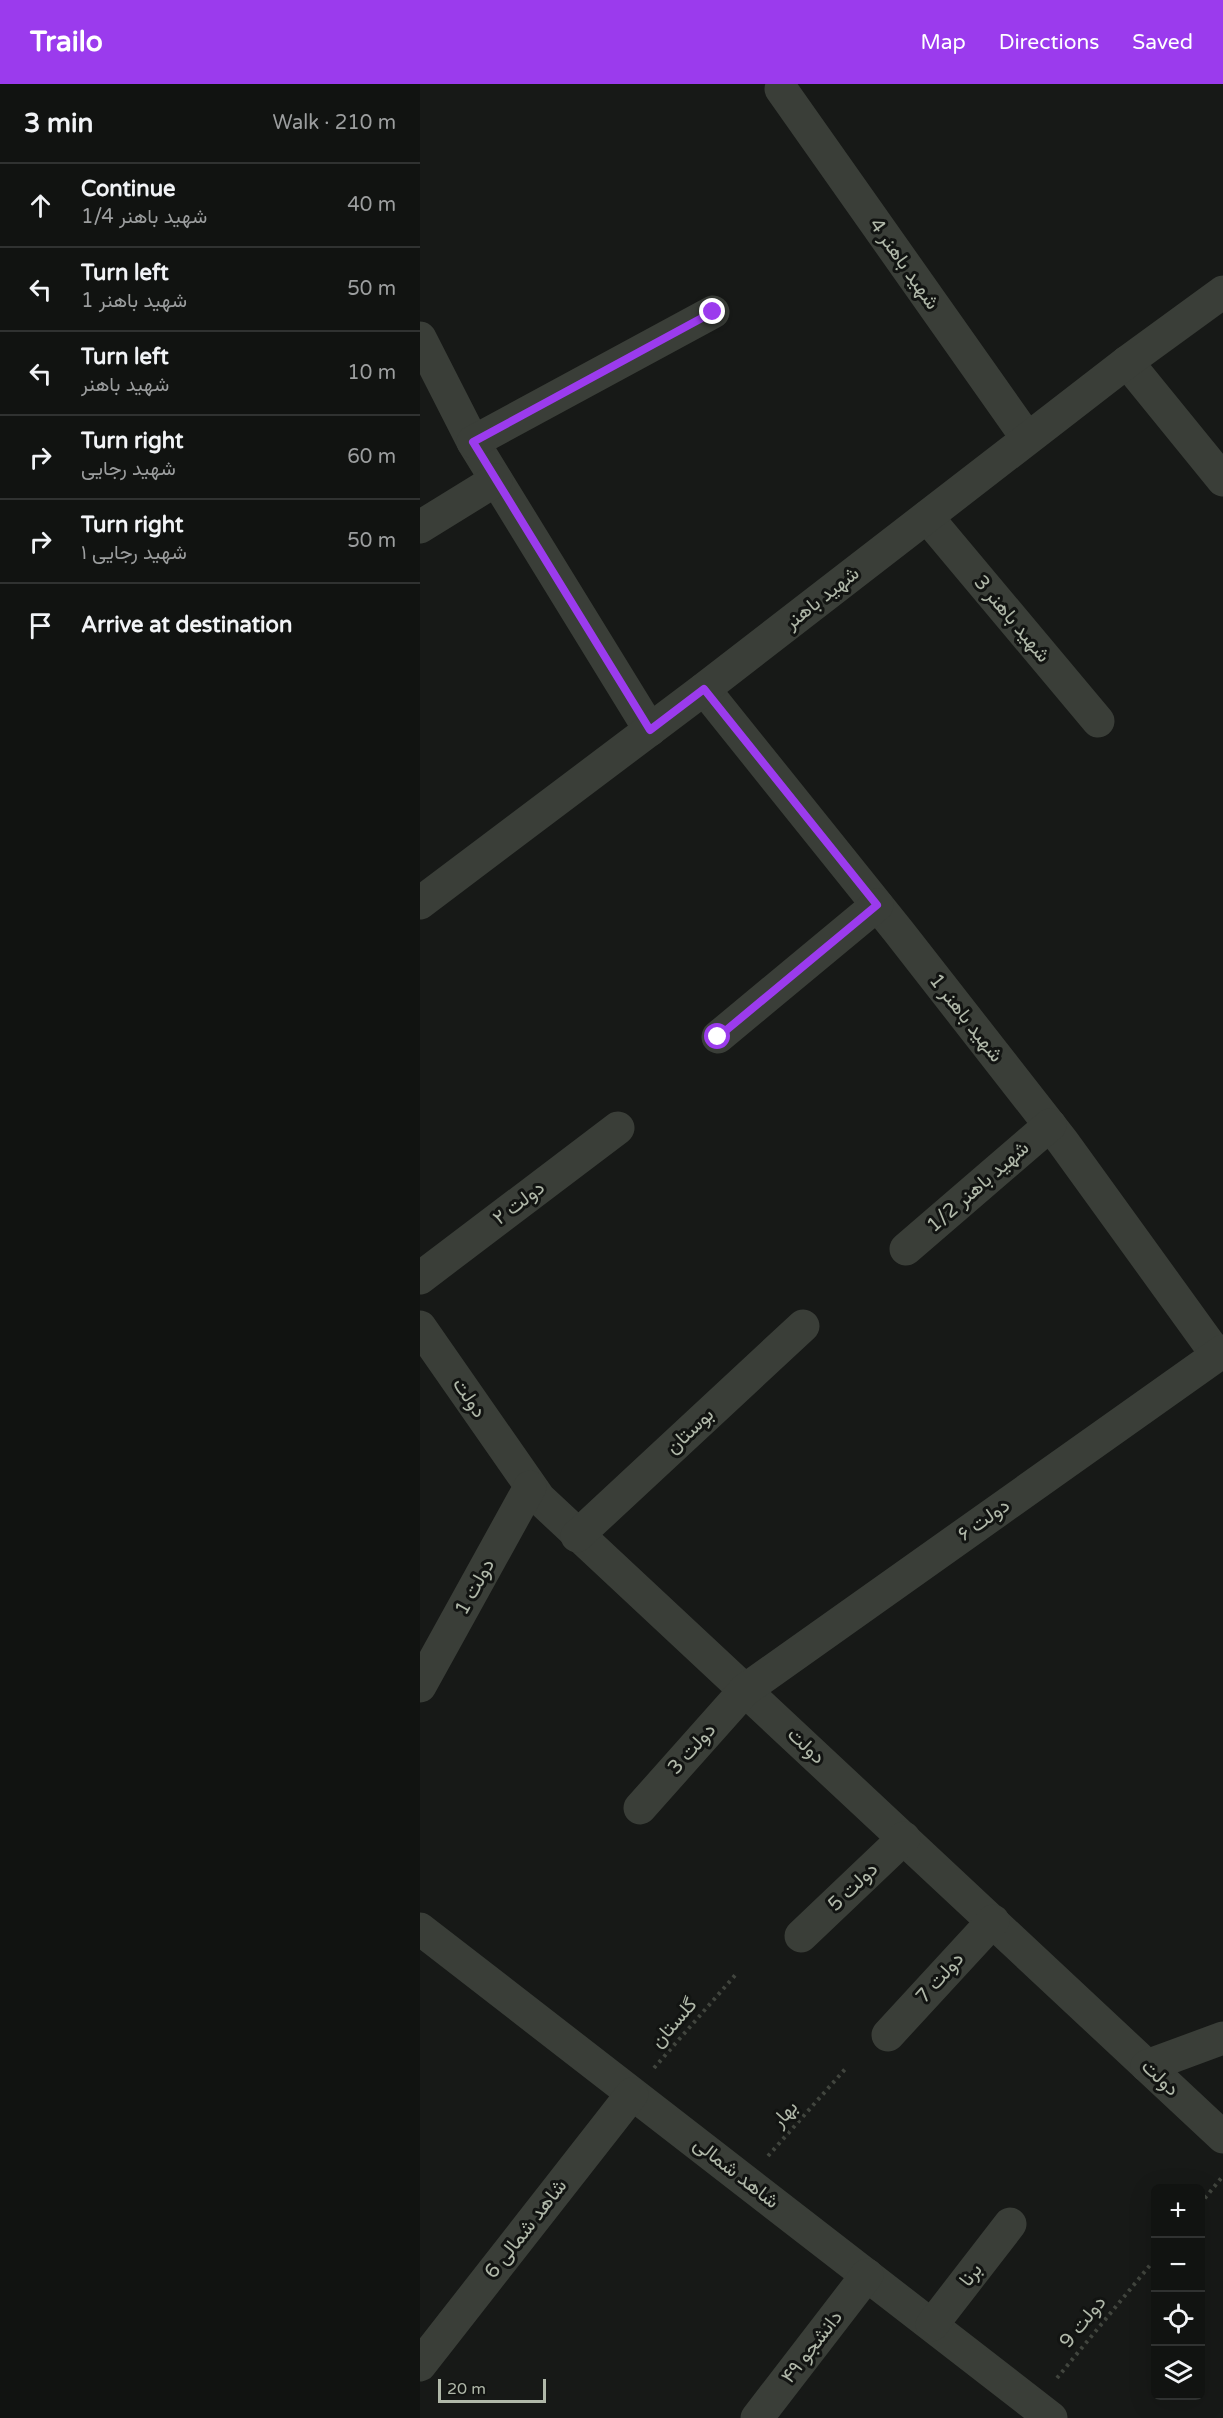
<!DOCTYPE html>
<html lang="en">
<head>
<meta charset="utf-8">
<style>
  :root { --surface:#111311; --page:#1e201f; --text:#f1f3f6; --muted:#9c9e9f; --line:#303231; --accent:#9b3bed }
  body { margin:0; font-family:"Varela Round",Vazirmatn,sans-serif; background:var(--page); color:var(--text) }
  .controls { position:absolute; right:18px; bottom:18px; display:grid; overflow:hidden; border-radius:9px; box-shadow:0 6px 24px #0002 }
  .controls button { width:54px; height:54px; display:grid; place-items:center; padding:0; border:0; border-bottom:2px solid var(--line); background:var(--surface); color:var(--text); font:30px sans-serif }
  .scale { position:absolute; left:18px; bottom:15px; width:108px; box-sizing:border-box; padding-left:6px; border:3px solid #b0b8a9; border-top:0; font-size:16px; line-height:21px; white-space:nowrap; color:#b0b8a9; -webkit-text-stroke:4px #121412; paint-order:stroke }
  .stop { position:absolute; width:18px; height:18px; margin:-14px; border:4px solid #9b3bed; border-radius:50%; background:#fff }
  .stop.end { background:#9b3bed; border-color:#fff; box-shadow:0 2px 6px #0008 }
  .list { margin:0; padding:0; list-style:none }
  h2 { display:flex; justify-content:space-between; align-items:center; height:78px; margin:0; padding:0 24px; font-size:26px }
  h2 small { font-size:20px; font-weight:400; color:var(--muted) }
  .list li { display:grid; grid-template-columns:39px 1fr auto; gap:18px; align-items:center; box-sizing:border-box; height:84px; padding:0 24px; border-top:2px solid var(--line) }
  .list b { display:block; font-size:22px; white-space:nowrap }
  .list p { margin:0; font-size:20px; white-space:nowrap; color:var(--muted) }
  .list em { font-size:20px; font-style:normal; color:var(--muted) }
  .icon { flex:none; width:33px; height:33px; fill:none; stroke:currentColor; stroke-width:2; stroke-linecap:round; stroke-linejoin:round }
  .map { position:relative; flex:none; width:803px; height:2334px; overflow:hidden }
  header { display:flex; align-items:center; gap:36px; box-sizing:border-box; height:84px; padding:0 30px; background:var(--accent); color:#fff }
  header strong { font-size:28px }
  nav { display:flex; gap:33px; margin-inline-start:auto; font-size:21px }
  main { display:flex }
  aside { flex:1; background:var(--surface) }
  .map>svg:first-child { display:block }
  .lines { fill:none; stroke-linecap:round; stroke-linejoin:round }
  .path { stroke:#41453e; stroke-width:4; stroke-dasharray:3 4.5; stroke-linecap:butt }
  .street { stroke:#3a3e38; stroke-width:33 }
  .route { stroke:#9b3bed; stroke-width:8 }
  .labels { text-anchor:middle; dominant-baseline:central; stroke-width:6; stroke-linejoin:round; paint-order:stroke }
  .street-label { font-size:20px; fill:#b0b8a9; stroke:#121412 }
</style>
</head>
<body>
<header>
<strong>Trailo</strong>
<nav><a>Map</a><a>Directions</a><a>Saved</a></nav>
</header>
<main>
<aside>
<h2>3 min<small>Walk · 210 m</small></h2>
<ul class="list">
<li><svg class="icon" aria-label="ahead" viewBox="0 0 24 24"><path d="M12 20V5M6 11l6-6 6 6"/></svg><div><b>Continue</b><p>شهید باهنر 1/4</p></div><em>40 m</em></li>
<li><svg class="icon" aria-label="left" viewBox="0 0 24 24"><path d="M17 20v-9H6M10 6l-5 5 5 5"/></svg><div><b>Turn left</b><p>شهید باهنر 1</p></div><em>50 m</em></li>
<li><svg class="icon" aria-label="left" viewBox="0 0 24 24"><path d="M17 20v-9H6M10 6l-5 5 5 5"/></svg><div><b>Turn left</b><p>شهید باهنر</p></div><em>10 m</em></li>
<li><svg class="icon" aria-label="right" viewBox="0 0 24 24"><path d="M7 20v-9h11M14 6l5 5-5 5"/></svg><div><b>Turn right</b><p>شهید رجایی</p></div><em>60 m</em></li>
<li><svg class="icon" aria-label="right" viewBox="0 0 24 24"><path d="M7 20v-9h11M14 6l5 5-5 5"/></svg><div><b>Turn right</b><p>شهید رجایی ۱</p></div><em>50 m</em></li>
<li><svg class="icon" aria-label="arrive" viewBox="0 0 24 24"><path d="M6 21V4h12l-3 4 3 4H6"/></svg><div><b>Arrive at destination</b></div></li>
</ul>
</aside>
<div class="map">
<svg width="803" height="2334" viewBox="0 0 803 2334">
  <rect width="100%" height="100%" fill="#171917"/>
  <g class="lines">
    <g class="path">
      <polyline points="234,1984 318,1888"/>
      <polyline points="348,2072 427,1983"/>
      <polyline points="780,2120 803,2092"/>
      <polyline points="637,2294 736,2174"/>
    </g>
    <g class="street">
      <polyline points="361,5 607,354"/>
      <polyline points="0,254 53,358 230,646"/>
      <polyline points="707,278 803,396"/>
      <polyline points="53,358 293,228"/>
      <polyline points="507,433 678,637"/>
      <polyline points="0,443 76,396"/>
      <polyline points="284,605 479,848 643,1058 797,1271"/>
      <polyline points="0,819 284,605 707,278 803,208"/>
      <polyline points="298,953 457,821"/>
      <polyline points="486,1165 630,1041"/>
      <polyline points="0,1194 198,1044"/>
      <polyline points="0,1243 119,1414 803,2053"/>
      <polyline points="157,1452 383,1242"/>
      <polyline points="0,1602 110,1403"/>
      <polyline points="220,1724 325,1606 803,1267"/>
      <polyline points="0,1845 631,2334"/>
      <polyline points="381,1852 484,1754"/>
      <polyline points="468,1951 573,1837"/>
      <polyline points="727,1982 803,1954"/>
      <polyline points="512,2241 590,2140"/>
      <polyline points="0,2281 212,2010"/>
      <polyline points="337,2334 447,2191"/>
    </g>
  </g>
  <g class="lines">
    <polyline class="route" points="293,228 53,358 230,646 284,605 457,821 298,953"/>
  </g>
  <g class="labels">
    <g class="street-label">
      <text transform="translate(484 180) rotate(55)">شهید باهنر 4</text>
      <text transform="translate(402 514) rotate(-38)">شهید باهنر</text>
      <text transform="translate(592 535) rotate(50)">شهید باهنر 3</text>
      <text transform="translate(546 934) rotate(52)">شهید باهنر 1</text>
      <text transform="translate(558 1103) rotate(-41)">شهید باهنر 1/2</text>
      <text transform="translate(99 1119) rotate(-37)">دولت ۲</text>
      <text transform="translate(49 1314) rotate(56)">دولت</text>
      <text transform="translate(270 1347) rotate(-43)">بوستان</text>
      <text transform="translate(564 1436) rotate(-35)">دولت ۶</text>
      <text transform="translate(55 1503) rotate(-61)">دولت 1</text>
      <text transform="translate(386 1662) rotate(43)">دولت</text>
      <text transform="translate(272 1665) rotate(-48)">دولت 3</text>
      <text transform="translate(433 1803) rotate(-44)">دولت 5</text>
      <text transform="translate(520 1894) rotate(-48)">دولت 7</text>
      <text transform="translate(254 1939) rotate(-49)">گلستان</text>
      <text transform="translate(740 1994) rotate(43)">دولت</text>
      <text transform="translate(365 2030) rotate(-48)">بهار</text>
      <text transform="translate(316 2089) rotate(38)">شاهد شمالی</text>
      <text transform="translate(106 2145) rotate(-52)">شاهد شمالی 6</text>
      <text transform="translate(551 2191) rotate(-52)">برنا</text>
      <text transform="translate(663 2238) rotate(-51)">دولت 9</text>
      <text transform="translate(392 2263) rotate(-52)">دانشجو ۴۹</text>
    </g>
  </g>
</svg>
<div class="controls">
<button>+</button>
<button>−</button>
<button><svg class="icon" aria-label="locate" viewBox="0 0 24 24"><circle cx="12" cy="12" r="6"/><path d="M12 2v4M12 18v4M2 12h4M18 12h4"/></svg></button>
<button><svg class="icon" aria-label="layers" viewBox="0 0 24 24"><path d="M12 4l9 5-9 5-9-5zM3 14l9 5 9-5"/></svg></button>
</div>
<div class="scale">20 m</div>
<div class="stop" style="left:298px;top:953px"></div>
<div class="stop end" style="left:293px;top:228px"></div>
</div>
</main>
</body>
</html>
